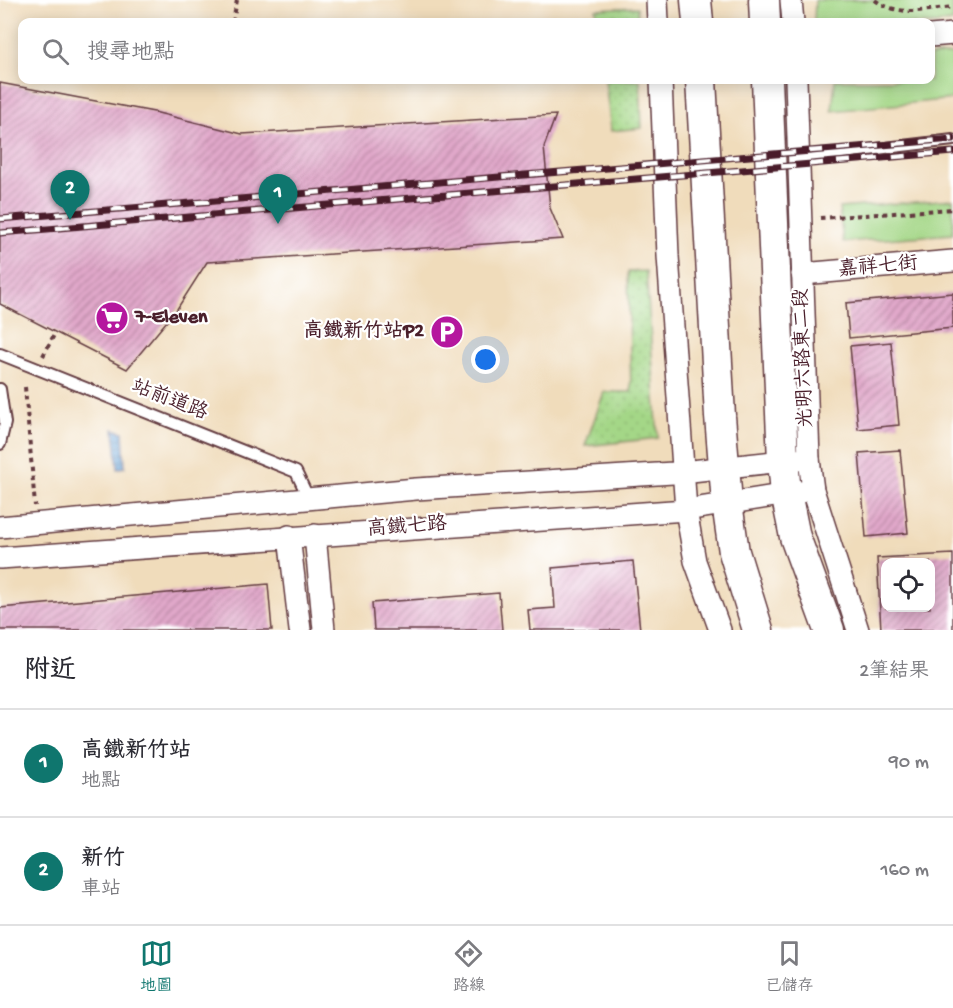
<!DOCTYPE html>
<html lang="zh-TW">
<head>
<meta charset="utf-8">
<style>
  :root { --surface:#fff; --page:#f2f2f3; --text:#2b2b33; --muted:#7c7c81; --line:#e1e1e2; --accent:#0f766e }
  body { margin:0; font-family:"Gochi Hand","LXGW WenKai TC",sans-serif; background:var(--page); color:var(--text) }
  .controls { position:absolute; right:18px; bottom:18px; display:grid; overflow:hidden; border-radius:12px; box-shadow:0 3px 15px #0003 }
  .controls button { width:54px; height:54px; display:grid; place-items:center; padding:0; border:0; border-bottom:2px solid var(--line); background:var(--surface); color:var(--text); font:30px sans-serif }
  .you { position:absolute; left:486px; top:360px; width:21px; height:21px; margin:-15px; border:4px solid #fff; border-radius:50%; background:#1a73e8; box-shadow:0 0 0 9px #1a73e833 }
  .badge { display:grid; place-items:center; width:39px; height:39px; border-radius:50%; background:var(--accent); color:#fff; font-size:20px; font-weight:700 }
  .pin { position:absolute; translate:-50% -50px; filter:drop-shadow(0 2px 3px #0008) }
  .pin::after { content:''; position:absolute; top:32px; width:21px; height:18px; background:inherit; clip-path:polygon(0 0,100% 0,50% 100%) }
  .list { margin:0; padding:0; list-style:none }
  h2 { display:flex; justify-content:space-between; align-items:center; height:78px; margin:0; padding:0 24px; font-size:26px }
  h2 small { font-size:20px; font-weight:400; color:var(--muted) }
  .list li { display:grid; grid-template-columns:39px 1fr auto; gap:18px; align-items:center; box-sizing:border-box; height:108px; padding:0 24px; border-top:2px solid var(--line) }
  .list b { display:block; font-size:22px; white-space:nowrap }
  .list p { margin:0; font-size:20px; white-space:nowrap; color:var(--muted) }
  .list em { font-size:20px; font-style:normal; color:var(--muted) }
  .icon { flex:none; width:33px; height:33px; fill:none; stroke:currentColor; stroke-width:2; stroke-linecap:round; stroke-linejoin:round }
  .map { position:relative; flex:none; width:953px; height:630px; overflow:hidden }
  .search { position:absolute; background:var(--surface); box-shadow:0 3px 15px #0003; left:18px; right:18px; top:18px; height:66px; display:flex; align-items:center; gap:15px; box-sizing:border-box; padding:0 21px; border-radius:12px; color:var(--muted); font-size:22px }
  .sheet { height:294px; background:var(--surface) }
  nav { display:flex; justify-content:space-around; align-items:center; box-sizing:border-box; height:84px; border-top:2px solid var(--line); background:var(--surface); font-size:16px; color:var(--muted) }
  nav a { display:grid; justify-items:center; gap:3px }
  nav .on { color:var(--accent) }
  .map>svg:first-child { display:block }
  .grass { fill:url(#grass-dots); stroke:#777b59; stroke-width:1.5 }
  .park { fill:#a4d787; stroke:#777b59; stroke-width:1.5 }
  .water { fill:url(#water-rules); stroke:#565f7f; stroke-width:1.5 }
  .building { fill:url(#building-hatch); fill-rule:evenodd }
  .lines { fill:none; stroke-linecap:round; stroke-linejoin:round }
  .service-casing { stroke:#633b41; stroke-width:14 }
  .minor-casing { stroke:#633b41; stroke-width:24 }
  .secondary-casing { stroke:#633b41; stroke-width:33 }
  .path { stroke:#633b41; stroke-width:4; stroke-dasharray:4.5 4.5; stroke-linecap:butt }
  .service { stroke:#fff; stroke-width:10 }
  .minor { stroke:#fff; stroke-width:21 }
  .secondary { stroke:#fff; stroke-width:30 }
  .rail-casing { stroke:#4a1f2b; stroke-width:7 }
  .rail { stroke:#fff; stroke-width:4.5; stroke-dasharray:14; stroke-linecap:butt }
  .labels { text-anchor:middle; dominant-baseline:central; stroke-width:4.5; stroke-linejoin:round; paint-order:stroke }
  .street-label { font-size:20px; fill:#4a1f2b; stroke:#fff }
  .poi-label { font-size:20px; font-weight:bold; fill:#4a1f2b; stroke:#fff; text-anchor:start }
</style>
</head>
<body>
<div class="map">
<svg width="953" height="630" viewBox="0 0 953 630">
  <defs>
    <pattern id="grass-dots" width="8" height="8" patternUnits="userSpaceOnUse" patternTransform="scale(1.5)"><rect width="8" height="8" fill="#a4d787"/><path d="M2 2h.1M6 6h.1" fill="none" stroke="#8fb875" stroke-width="1.8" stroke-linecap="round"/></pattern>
    <pattern id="water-rules" width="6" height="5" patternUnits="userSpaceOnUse" patternTransform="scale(1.5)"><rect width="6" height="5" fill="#629fd3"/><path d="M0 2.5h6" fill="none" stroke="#5381ab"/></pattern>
    <pattern id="building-hatch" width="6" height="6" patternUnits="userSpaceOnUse" patternTransform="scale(1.5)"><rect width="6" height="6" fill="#e1a8ca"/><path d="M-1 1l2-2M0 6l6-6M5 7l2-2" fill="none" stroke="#b888a4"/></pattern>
  </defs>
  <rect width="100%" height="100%" fill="#fff"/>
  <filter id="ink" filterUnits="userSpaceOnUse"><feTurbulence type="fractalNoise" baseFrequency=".0167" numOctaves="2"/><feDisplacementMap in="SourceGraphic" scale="12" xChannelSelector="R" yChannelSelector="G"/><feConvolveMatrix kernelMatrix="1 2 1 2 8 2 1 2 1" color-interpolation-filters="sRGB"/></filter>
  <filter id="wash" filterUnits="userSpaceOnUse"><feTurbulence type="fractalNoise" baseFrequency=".008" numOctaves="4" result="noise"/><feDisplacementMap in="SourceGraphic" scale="24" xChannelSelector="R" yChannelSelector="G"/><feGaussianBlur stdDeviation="1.35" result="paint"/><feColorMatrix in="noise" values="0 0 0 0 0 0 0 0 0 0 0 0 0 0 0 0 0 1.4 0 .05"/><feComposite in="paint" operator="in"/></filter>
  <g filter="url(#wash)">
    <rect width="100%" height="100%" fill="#f0dcbb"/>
    <g class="grass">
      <polygon points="637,7 638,22 598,22 596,9"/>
      <polygon points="605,80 640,80 642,128 611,131"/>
      <polygon points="646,271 658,438 585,446 604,392 631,392 628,272"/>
    </g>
    <g class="park">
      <polygon points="815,0 953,0 953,22 931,24 814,22"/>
      <polygon points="953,54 953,99 832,111 835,80 930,80 931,56"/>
      <polygon points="953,199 953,234 843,242 839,208"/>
    </g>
    <polygon class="water" points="114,429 123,432 125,467 118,469"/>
    <g id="blocks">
      <g class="building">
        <polygon points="0,83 154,112 242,134 556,115 544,147 550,208 563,239 207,262 177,309 127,369 0,304"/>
        <polygon points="953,293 953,328 849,338 846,303"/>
        <polygon points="891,342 899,425 858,429 850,346"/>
        <polygon points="900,450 908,533 866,537 859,453"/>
        <path d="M953,554V630H881L877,558ZM886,562H930V608H886Z"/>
        <polygon points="633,561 640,630 530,630 528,610 555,608 552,568"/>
        <polygon points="268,584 272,630 0,630 0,608"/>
        <polygon points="499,593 502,630 374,630 372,603"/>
      </g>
    </g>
  </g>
  <g filter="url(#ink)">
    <use href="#blocks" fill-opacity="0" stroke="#633b41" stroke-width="1.5"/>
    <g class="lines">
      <g class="service-casing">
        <g id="service">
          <polyline points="800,158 953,140"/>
          <polyline points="0,354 296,472 309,499"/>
          <polyline points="0,389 5,423 0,444"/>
        </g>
      </g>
      <g class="minor-casing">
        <g id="minor">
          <polyline points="657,0 658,22"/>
          <polyline points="791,0 793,22"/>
          <polyline points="930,36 953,34"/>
          <polyline points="661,80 668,256 686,510 695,561 720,630"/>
          <polyline points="796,80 809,459 813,490 858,630"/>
          <polyline points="802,274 953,261"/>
          <polyline points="0,527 416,489 673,473 783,461 809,459"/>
          <polyline points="315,535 324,630"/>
          <polyline points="289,536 300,630"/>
          <polyline points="0,558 686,510 813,490"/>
        </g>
      </g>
      <g class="secondary-casing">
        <g id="secondary">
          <polyline points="696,0 698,22"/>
          <polyline points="764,0 765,22"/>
          <polyline points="701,80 720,416 727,503 734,552 758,630"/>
          <polyline points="767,80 783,461 786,493 795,537 829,630"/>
        </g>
      </g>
      <g class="path">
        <path d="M875,0C897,17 927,10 953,7"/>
        <polyline points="233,22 237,0"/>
        <polyline points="820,218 953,209"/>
        <polyline points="43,356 55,333"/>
        <polyline points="25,387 35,506"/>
      </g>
      <use href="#service" class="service"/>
      <use href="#minor" class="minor"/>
      <use href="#secondary" class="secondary"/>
      <g class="rail-casing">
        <g id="rail">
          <polyline points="0,219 953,139"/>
          <polyline points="0,233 953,152"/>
        </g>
      </g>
      <use href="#rail" class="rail"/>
    </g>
  </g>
  <defs>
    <g id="supermarket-disc" transform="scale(1.725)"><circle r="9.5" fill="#b5179e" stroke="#fff"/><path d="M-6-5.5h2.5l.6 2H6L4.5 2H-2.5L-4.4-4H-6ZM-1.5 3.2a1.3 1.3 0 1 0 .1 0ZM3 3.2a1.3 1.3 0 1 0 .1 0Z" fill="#fff"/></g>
    <g id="parking-disc" transform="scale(1.725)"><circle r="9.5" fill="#b5179e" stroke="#fff"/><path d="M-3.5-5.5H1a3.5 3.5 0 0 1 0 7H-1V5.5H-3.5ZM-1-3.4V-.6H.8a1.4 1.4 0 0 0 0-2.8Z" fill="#fff"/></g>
  </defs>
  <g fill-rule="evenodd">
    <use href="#supermarket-disc" x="112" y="318"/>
    <use href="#parking-disc" x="447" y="332"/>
  </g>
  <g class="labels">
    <g class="street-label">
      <text transform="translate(878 268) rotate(-5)">嘉祥七街</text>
      <text transform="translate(805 358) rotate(-92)">光明六路東二段</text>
      <text transform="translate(169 401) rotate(21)">站前道路</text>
      <text transform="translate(407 528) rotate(-4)">高鐵七路</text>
    </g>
    <g class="poi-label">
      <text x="135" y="318">7-Eleven</text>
      <text x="424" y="332" text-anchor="end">高鐵新竹站P2</text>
    </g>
  </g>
</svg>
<div class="controls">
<button><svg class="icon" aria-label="locate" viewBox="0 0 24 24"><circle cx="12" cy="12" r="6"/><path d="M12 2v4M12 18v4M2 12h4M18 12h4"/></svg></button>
</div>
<div class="you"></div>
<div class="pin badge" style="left:278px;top:224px">1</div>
<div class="pin badge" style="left:70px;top:220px">2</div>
<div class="search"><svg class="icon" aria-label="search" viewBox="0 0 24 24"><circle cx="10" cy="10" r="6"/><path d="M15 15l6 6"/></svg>搜尋地點</div>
</div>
<section class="sheet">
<h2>附近<small>2筆結果</small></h2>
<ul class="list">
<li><span class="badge">1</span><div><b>高鐵新竹站</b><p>地點</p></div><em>90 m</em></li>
<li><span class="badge">2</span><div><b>新竹</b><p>車站</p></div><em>160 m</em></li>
</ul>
</section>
<nav>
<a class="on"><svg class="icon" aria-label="map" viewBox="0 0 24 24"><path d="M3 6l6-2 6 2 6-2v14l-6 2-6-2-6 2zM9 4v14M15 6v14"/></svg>地圖</a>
<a><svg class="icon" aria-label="directions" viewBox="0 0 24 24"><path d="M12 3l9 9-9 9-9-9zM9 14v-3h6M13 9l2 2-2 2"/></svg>路線</a>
<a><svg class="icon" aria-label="saved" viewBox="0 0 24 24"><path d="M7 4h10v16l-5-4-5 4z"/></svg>已儲存</a>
</nav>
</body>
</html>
